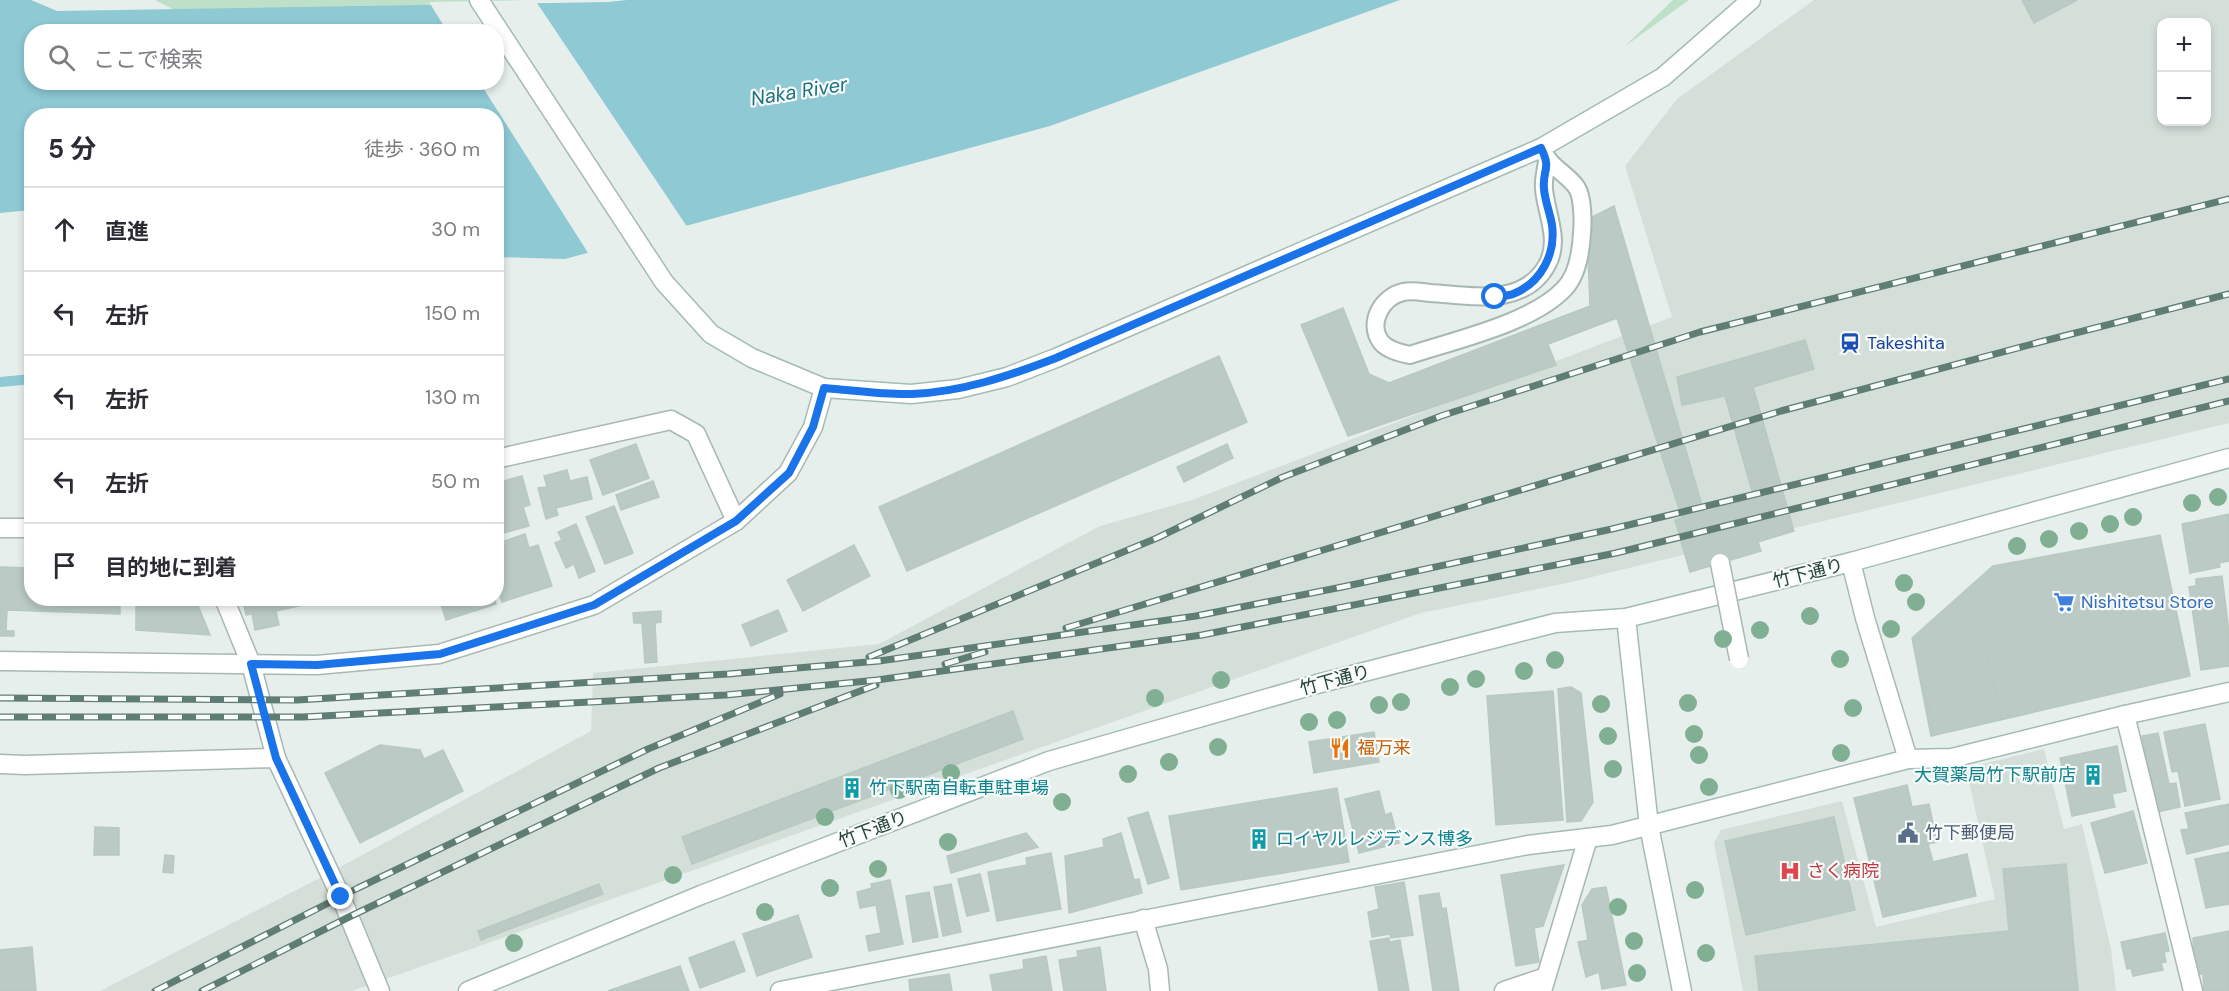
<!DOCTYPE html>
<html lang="ja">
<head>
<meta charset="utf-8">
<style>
  :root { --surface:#fff; --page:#f7f7f7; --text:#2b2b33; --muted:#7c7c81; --line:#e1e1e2 }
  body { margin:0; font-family:"DM Sans","Noto Sans JP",sans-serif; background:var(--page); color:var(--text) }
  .controls { position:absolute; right:18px; top:18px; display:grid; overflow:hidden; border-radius:12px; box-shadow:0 3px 9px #0003 }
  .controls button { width:54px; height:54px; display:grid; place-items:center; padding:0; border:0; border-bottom:2px solid var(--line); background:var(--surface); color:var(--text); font:30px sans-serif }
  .stop { position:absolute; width:18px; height:18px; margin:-14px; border:4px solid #1a73e8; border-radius:50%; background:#fff }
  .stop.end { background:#1a73e8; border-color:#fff; box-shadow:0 2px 6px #0008 }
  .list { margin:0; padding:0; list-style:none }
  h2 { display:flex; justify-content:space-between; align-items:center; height:78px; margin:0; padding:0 24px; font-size:26px }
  h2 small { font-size:20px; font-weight:400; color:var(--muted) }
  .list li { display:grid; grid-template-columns:39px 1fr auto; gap:18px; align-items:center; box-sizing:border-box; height:84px; padding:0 24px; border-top:2px solid var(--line) }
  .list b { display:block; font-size:22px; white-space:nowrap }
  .list em { font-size:20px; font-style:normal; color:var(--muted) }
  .icon { flex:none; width:33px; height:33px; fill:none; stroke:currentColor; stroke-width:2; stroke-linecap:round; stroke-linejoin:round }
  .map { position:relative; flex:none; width:2229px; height:991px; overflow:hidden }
  .search { position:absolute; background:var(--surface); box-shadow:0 3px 9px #0003; left:24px; top:24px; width:480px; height:66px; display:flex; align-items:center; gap:15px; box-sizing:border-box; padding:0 21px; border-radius:24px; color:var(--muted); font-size:22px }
  .panel { position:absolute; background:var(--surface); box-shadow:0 3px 9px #0003; left:24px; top:108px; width:480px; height:498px; border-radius:24px }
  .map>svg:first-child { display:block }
  .built { fill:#d4dfda; fill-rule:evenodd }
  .green { fill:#bfe0c8 }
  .water { fill:#8ec9d4; fill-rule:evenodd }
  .pier { fill:#e6efeb }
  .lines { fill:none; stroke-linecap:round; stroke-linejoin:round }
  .stream { stroke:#8ec9d4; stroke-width:10 }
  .building { fill:#bbcac4; stroke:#b8c9c2; stroke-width:1.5 }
  .lane-casing { stroke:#a8b8b2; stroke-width:20 }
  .street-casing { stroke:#a8b8b2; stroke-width:21 }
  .secondary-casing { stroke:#a4bbb3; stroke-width:21 }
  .lane { stroke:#fff; stroke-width:16 }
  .street { stroke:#fff; stroke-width:18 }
  .secondary { stroke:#fff; stroke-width:18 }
  .rail-casing { stroke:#5f7d75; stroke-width:7 }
  .rail { stroke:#f7fbf9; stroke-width:4.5; stroke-dasharray:14; stroke-linecap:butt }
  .street-bridge-casing { stroke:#a8b8b2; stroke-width:21; stroke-linecap:butt }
  .street-bridge { stroke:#fff; stroke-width:18 }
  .tree { fill:#80af93 }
  .route { stroke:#1a73e8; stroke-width:8 }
  .labels { text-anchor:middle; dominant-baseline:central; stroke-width:4.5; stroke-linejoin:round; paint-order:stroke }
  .transit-label { font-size:18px; fill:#164399; stroke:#f7fbf9; text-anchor:start }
  .street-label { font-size:18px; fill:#24423a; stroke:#f7fbf9 }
  .shop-label { font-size:18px; fill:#366cbe; stroke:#f7fbf9; text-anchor:start }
  .food-label { font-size:18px; fill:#c56008; stroke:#f7fbf9; text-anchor:start }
  .culture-label { font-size:18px; fill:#0d838f; stroke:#f7fbf9; text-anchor:start }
  .service-label { font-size:18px; fill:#4e5e75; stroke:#f7fbf9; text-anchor:start }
  .health-label { font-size:18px; fill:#be3a42; stroke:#f7fbf9; text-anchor:start }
  .water-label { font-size:20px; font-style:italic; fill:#1c6f80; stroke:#f7fbf9 }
</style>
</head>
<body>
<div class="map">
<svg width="2229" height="991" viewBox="0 0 2229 991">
  <rect width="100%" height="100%" fill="#e6efeb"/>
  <g class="built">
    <path d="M1814,0H2229V423L1567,583L1421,613L352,991H100L316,880L591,731L593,673L879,644L1100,526L1192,500L1672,317L1625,166L1677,99ZM2162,22H2206V122H2162Z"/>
    <polygon points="2044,749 2064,829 2082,824 2111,949 2116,991 1743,991 1714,843 1721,830 1842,801 1876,927 1995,899 1966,768"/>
  </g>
  <g class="green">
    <polygon points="155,0 533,0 186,16"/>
    <polygon points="1673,0 1689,0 1624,47"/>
  </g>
  <path class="water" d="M0,0H31L57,11L608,2L627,0H1400L1050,126L565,259L497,257L496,116H32L31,210L0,213ZM32,32H496V82H32Z"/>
  <polygon class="pier" points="535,0 688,228 590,256 480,83 496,82 496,32 447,31 429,2"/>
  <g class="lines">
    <polyline class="stream" points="0,382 32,379"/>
  </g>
  <g class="building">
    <polygon points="2022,0 2077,0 2034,23"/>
    <polygon points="1614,206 1704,512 1754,498 1725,396 1682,405 1677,377 1805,340 1814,369 1753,387 1794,531 1758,542 1761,551 1690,572 1675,520 1682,518 1617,318 1548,344 1556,365 1348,436 1301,325 1343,308 1369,374 1389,383 1590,306 1587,231 1590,218"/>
    <polygon points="1219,356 1247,422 907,571 879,507"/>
    <polygon points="636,444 649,478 603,495 590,460"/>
    <polygon points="1227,444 1233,458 1184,482 1177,467"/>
    <polygon points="567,470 570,481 587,477 592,499 556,508 558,515 546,519 538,488 547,487 544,476"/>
    <polygon points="522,476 530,505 523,507 529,526 500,534 496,522 496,483"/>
    <polygon points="653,481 659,497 621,510 616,495"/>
    <polygon points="614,506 633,553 605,564 586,517"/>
    <polygon points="2229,514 2229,561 2219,563 2220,567 2190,573 2182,524"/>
    <polygon points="576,524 595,571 579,578 574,564 566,568 555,543 562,540 558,532"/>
    <polygon points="525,534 529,548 538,545 552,586 502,602 496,583 496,544"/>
    <polygon points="2160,535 2190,676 1931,736 1912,638 1993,566"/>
    <polygon points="854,545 870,576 803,611 787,580"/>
    <polygon points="0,567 32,568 32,598 120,598 120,614 7,610 6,631 14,631 14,636 0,636"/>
    <polygon points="2222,576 2229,632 2229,666 2201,670 2189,587 2196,586 2196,579"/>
    <polygon points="136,598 195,598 210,635 136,630"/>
    <polygon points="242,598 335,598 276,611 279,625 255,630 252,614 246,615"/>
    <polygon points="439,598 494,598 496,604 446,620"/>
    <polygon points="778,610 787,631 751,646 742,625"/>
    <polygon points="661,611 661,622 655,623 657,662 645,663 642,623 634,623 633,613"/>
    <polygon points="1986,651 2002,718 1953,730 1931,716 1918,668"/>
    <polygon points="1571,687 1581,693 1593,802 1581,821 1567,822 1558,689"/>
    <polygon points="1553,691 1563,820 1496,825 1487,696"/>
    <polygon points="1013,711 1023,739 692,864 682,837"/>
    <polygon points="2205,724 2220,799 2185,806 2178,771 2172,772 2164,732"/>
    <polygon points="1374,732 1379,762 1314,773 1309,742"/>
    <polygon points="2158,733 2169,784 2176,783 2180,807 2157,812 2142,736"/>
    <polygon points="380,745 420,750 424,759 443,750 463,791 360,843 325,773"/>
    <polygon points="2117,746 2126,791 2112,794 2115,807 2072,816 2060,758"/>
    <polygon points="1907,785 1912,807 1929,804 1937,842 1928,844 1933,862 1967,854 1976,896 1883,917 1854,798"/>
    <polygon points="1337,788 1349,862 1181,890 1169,816"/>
    <polygon points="1379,791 1385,815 1391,813 1399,843 1359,853 1345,799"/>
    <polygon points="2229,804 2229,844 2187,854 2181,830 2189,829 2185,813"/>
    <polygon points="2133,811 2147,863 2105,873 2091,823"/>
    <polygon points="1148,812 1169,878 1148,884 1128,818"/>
    <polygon points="1834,817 1855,910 1746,935 1725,841"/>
    <polygon points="95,827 119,828 119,855 94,855"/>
    <polygon points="1026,833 1038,847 951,873 947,856"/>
    <polygon points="1121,833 1134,880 1139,879 1142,893 1069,913 1065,856 1104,847 1103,839"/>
    <polygon points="2229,852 2229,904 2206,908 2195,859"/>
    <polygon points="1051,853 1061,909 997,921 988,872 1027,865 1026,858"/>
    <polygon points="165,855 174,856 173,873 163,872"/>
    <polygon points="2066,864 2078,991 1759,991 1755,956 2009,931 2003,869"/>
    <polygon points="1564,865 1543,926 1534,928 1539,962 1516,966 1501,875"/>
    <polygon points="980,874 989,911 967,916 958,879"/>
    <polygon points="890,880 903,944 869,951 866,936 881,933 876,905 860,908 857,892 872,888 871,884"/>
    <polygon points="1404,882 1413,935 1391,938 1390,934 1372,937 1368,912 1379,909 1375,887"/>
    <polygon points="599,884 603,894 481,940 478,931"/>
    <polygon points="951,884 961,932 943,936 934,887"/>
    <polygon points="1606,887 1626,985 1602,989 1599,972 1586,977 1578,942 1588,940 1582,905 1592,889"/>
    <polygon points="929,892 938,937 913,942 906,896"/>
    <polygon points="1439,893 1442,909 1446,908 1459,991 1433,991 1419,896"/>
    <polygon points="798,915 812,957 757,976 743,934"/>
    <polygon points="2229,931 2229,991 2204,991 2203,974 2194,974 2193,938"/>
    <polygon points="2165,933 2169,951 2164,952 2166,962 2161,963 2163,970 2133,976 2131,968 2127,969 2121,942"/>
    <polygon points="1389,938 1389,942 1400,940 1409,991 1379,991 1370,941"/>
    <polygon points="734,941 745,971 700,988 689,958"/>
    <polygon points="32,947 36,991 0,991 0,950"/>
    <polygon points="1100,947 1106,991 1064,991 1059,960 1078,957 1077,951"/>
    <polygon points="1046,956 1052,991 993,991 990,975 1024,969 1023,960"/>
    <polygon points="680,966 689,991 608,991"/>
    <polygon points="949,974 952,991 910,991 909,980"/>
  </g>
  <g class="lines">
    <g class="lane-casing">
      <path id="lane" d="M1541,148C1551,169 1567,173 1577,188C1583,198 1583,222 1582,233C1581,251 1577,276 1564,289C1532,323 1455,340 1410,355C1401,353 1387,350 1381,342C1367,323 1382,297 1403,292C1411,290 1422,292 1430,293C1470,295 1523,308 1547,265C1561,240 1546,214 1544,189C1543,180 1546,170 1547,161"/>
    </g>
    <g class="street-casing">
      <g id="street">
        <polyline points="496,459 671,420 696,434 736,521"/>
        <polyline points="0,528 32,528"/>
        <polyline points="1851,562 1865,618 1908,759"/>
        <polyline points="224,598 251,664 276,758"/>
        <polyline points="0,661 317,665 439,654 594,605 736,521 788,473 813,427 824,388"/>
        <polyline points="2125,715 2193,991"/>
        <polyline points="0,764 25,765 276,758 341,897 380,991"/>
        <polyline points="1143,919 1158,969 1160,991"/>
        <polyline points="1504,991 1546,977"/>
        <polyline points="1542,991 1588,838"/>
      </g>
    </g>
    <g class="secondary-casing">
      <g id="secondary">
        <polyline points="479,0 664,282 711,334 752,358 824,388 911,394 958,389 1007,377 1056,358 1541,148 1663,77 1751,0"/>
        <polyline points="1626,618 1649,826 1682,991"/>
        <polyline points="468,991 701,895 1049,761 1317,684 1555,623 1626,618 1851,562 2229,458"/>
        <polyline points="780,991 1528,845 1612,835 1908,759 1952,758 2125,715 2229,692"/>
      </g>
    </g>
    <use href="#lane" class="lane"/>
    <use href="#street" class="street"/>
    <use href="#secondary" class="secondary"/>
    <g class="rail-casing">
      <g id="rail">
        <polyline points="1066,628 1781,411 2040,342 2229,294"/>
        <polyline points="869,657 1157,538 1283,477 1441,416 1700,332 2229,199"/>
        <polyline points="945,664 985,652"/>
        <polyline points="0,698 297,700 728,674 879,661 1196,616 1342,587 1612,529 2229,379"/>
        <polyline points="0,717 303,717 726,695 877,680 1202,635 1616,553 2229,401"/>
        <polyline points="155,991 358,888 648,749 780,694"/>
        <polyline points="202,991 349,917 659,768 876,685"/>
      </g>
    </g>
    <use href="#rail" class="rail"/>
    <g class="street-bridge-casing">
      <polyline id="street-bridge" points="1720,563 1739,659"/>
    </g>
    <use href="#street-bridge" class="street-bridge"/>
  </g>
  <g class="tree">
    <circle cx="2218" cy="497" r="9"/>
    <circle cx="2192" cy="503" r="9"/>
    <circle cx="2133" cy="517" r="9"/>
    <circle cx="2110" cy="524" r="9"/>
    <circle cx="2079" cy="531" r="9"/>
    <circle cx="2049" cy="539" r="9"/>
    <circle cx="2017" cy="546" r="9"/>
    <circle cx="1904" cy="583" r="9"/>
    <circle cx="1916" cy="602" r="9"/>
    <circle cx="1810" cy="616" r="9"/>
    <circle cx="1891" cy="629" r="9"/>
    <circle cx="1760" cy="630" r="9"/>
    <circle cx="1723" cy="639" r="9"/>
    <circle cx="1840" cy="659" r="9"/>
    <circle cx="1555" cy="660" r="9"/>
    <circle cx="1524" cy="671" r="9"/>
    <circle cx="1476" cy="679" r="9"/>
    <circle cx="1221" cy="680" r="9"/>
    <circle cx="1450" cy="687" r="9"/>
    <circle cx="1155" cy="698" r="9"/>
    <circle cx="1401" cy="702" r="9"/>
    <circle cx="1688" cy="703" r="9"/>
    <circle cx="1601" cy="704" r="9"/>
    <circle cx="1379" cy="705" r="9"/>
    <circle cx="1853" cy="708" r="9"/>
    <circle cx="1337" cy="720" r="9"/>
    <circle cx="1309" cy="722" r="9"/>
    <circle cx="1694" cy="734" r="9"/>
    <circle cx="1608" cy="736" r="9"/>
    <circle cx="1218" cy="747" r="9"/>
    <circle cx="1841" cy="753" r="9"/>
    <circle cx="1699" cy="755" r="9"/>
    <circle cx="1169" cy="762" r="9"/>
    <circle cx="1613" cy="769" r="9"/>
    <circle cx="951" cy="773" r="9"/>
    <circle cx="1128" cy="774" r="9"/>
    <circle cx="1709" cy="787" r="9"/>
    <circle cx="899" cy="790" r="9"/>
    <circle cx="1062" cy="802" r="9"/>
    <circle cx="825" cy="817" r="9"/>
    <circle cx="948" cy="842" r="9"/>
    <circle cx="878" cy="869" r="9"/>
    <circle cx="673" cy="875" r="9"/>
    <circle cx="830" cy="888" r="9"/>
    <circle cx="1695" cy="890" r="9"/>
    <circle cx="1618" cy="907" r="9"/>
    <circle cx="765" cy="912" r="9"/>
    <circle cx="1634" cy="941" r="9"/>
    <circle cx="514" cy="943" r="9"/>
    <circle cx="1706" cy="953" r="9"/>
    <circle cx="1637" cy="973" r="9"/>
  </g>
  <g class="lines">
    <path class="route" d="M341,897L276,758L251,664L317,665L440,654L594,605L736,521L789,473L813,427L824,388C852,390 883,395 912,394C962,392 1009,376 1056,358L1541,148C1552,170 1542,169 1544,189C1545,201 1550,213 1552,225C1556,254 1541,283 1513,294C1508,296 1500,296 1495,297"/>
  </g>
  <defs>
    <g id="station-bare" transform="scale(1.62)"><path d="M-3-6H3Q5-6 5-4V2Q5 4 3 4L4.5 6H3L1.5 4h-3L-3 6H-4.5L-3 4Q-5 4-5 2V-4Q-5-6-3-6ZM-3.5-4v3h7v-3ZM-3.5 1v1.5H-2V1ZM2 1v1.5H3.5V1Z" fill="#1a4fb4" stroke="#f7fbf9" stroke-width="2.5" paint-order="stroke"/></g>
    <g id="supermarket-bare" transform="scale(1.62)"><path d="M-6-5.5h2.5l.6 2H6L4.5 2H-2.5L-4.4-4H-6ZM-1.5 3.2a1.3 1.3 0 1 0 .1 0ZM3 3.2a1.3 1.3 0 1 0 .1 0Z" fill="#3f7fe0" stroke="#f7fbf9" stroke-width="2.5" paint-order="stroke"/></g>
    <g id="restaurant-bare" transform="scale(1.62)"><path d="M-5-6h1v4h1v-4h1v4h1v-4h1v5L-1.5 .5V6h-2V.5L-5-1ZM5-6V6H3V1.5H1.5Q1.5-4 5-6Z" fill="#e8710a" stroke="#f7fbf9" stroke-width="2.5" paint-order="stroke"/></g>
    <g id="building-bare" transform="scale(1.62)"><path d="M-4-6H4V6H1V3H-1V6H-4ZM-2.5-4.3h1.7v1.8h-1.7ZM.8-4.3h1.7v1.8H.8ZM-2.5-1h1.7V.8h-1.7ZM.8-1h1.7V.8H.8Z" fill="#0f9aa8" stroke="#f7fbf9" stroke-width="2.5" paint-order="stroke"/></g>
    <g id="civic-bare" transform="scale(1.62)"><path d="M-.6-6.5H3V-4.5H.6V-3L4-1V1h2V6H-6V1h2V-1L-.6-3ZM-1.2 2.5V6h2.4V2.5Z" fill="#5c6f8a" stroke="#f7fbf9" stroke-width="2.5" paint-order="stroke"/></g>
    <g id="hospital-bare" transform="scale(1.62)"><path d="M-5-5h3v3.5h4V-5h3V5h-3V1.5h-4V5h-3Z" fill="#e0444e" stroke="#f7fbf9" stroke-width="2.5" paint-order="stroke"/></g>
  </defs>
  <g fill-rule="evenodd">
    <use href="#station-bare" x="1850" y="343"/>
    <use href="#supermarket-bare" x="2064" y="602"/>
    <use href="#restaurant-bare" x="1340" y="748"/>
    <use href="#building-bare" x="2093" y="775"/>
    <use href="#building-bare" x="852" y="788"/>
    <use href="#civic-bare" x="1908" y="833"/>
    <use href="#building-bare" x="1259" y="839"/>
    <use href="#hospital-bare" x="1790" y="871"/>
  </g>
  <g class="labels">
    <g class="transit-label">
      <text x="1867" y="343">Takeshita</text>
    </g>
    <g class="street-label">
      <text transform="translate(1808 573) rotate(-14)">竹下通り</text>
      <text transform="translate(1335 680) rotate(-15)">竹下通り</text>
      <text transform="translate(873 829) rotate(-21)">竹下通り</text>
    </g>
    <g class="shop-label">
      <text x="2081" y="602">Nishitetsu Store</text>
    </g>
    <g class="food-label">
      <text x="1357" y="748">福万来</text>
    </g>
    <g class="culture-label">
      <text x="2076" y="775" text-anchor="end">大賀薬局竹下駅前店</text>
      <text x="869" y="788">竹下駅南自転車駐車場</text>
      <text x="1276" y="839">ロイヤルレジデンス博多</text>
    </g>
    <g class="service-label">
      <text x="1925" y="833">竹下郵便局</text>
    </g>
    <g class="health-label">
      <text x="1807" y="871">さく病院</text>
    </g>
    <g class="water-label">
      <text transform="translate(799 91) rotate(-9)">Naka River</text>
    </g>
  </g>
</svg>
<div class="controls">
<button>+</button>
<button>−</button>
</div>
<div class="stop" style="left:1495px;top:297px"></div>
<div class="stop end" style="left:341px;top:897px"></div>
<div class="search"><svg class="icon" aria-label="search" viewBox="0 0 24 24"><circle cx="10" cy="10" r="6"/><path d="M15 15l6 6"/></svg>ここで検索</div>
<section class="panel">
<h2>5 分<small>徒歩 · 360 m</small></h2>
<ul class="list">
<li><svg class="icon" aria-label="ahead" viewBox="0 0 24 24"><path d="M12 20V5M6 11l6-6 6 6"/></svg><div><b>直進</b></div><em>30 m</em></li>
<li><svg class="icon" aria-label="left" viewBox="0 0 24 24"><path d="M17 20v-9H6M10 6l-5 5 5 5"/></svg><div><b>左折</b></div><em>150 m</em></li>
<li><svg class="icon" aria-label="left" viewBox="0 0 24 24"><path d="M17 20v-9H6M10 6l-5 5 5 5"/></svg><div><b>左折</b></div><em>130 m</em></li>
<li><svg class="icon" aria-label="left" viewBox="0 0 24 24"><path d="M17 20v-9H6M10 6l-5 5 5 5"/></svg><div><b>左折</b></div><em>50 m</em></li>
<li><svg class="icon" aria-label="arrive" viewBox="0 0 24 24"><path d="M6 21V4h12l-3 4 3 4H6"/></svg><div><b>目的地に到着</b></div></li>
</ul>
</section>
</div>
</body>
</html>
